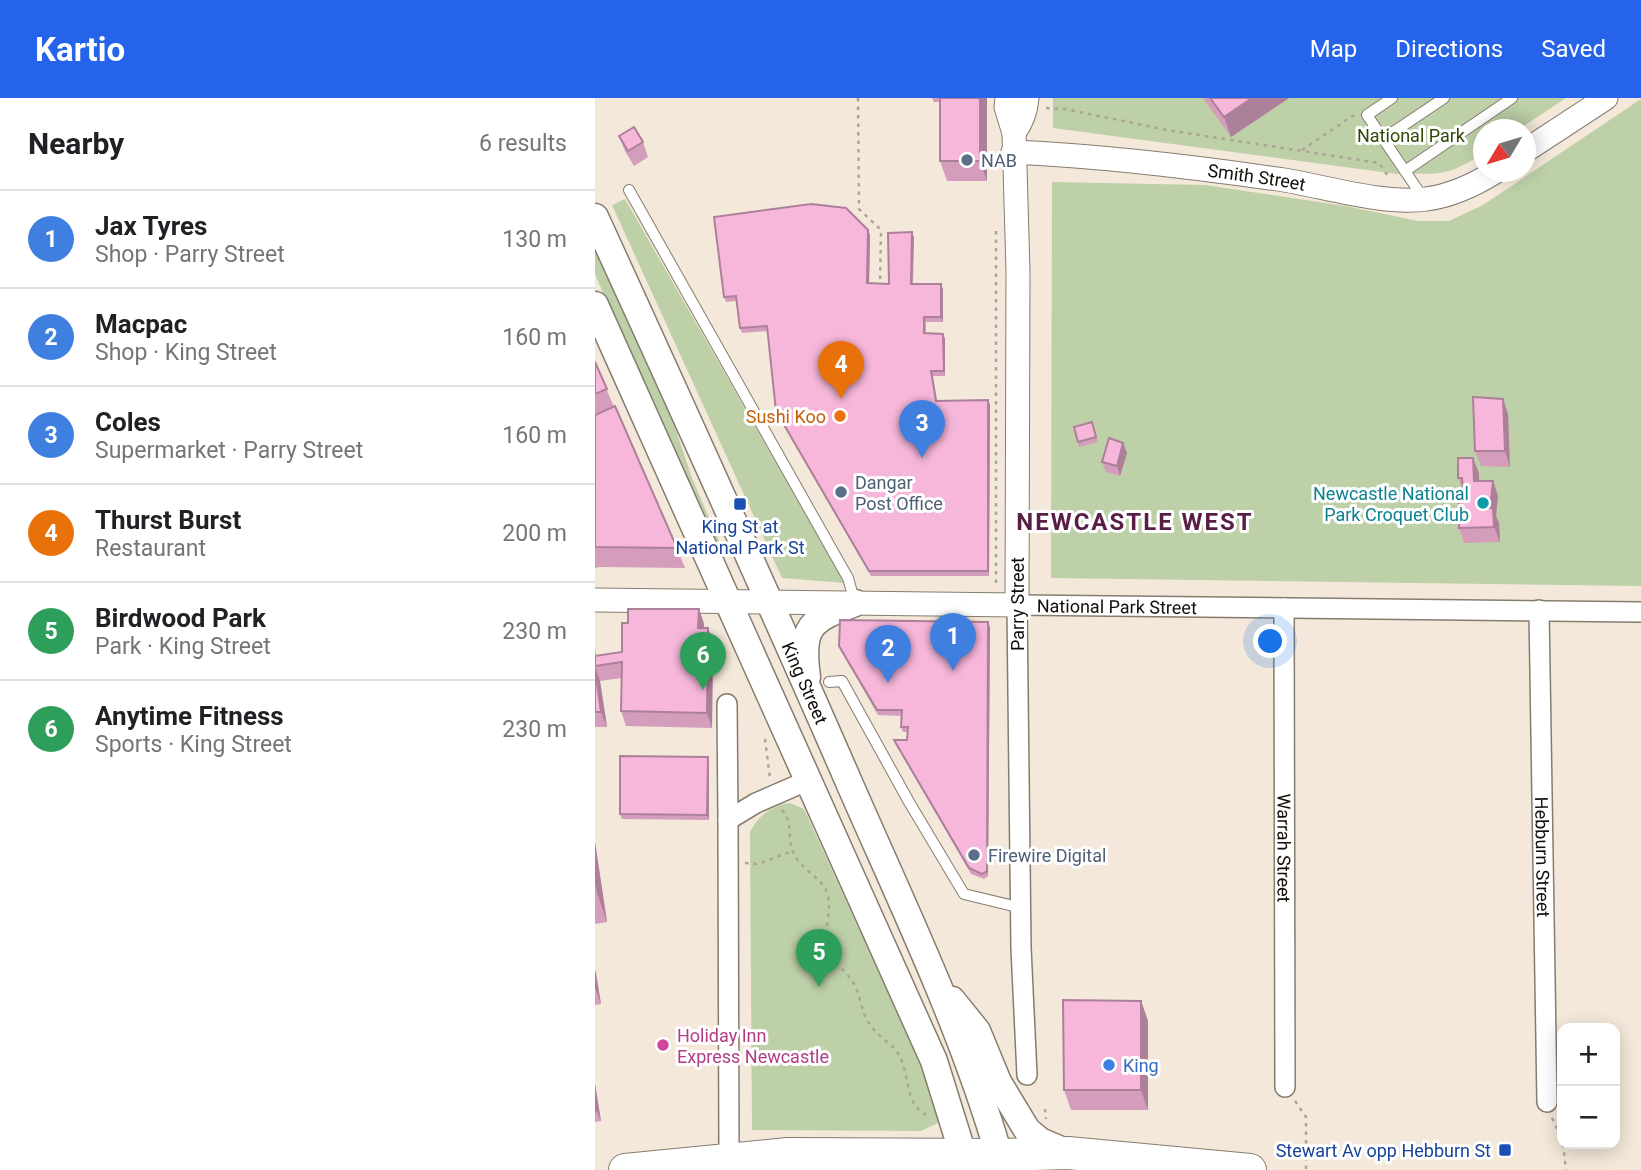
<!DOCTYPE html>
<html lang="en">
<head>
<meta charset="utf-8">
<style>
  :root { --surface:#fff; --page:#f6f6f6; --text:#202124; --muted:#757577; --line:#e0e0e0; --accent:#2563eb }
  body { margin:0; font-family:Roboto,sans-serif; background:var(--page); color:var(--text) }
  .controls { position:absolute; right:21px; bottom:21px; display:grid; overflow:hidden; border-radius:14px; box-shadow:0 4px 18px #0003 }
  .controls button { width:63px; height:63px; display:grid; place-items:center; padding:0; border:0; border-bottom:2px solid var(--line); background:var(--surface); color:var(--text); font:35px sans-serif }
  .compass { position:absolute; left:878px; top:21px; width:63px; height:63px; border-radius:50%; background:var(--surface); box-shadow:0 4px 18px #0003; rotate:232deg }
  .you { position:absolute; left:676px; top:544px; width:24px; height:24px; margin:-18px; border:5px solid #fff; border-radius:50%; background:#1a73e8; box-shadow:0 0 0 10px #1a73e833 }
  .badge { display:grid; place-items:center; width:46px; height:46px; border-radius:50%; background:var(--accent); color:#fff; font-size:23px; font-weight:700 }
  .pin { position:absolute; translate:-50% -58px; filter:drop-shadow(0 2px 4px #0008) }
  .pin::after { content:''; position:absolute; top:37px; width:24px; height:21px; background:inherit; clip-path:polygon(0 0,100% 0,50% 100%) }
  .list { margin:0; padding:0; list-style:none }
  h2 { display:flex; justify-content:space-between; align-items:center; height:91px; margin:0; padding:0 28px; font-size:30px }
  h2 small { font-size:23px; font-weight:400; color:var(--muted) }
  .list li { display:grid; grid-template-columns:46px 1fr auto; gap:21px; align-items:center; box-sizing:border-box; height:98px; padding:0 28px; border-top:2px solid var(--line) }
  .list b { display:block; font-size:26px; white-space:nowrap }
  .list p { margin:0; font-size:23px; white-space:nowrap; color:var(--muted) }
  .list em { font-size:23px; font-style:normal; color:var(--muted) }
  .map { position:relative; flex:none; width:1046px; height:1072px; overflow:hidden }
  header { display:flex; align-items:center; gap:42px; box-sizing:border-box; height:98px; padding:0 35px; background:var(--accent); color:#fff }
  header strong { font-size:33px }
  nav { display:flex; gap:38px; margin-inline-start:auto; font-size:24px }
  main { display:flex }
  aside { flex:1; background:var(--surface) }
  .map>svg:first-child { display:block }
  .green { fill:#bdd0a8 }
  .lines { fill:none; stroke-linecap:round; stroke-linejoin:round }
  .service-casing { stroke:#867c6e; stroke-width:12 }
  .minor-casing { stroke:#867c6e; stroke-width:22 }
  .tertiary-casing { stroke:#867c6e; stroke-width:25 }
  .secondary-casing { stroke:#867c6e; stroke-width:29 }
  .trunk-casing { stroke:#867c6e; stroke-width:34 }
  .path { stroke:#ada498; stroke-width:2.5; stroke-dasharray:3.5 5; stroke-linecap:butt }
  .service { stroke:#fff; stroke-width:10 }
  .minor { stroke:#fff; stroke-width:19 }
  .tertiary { stroke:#fff; stroke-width:23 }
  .secondary { stroke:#fff; stroke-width:26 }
  .trunk { stroke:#fff; stroke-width:32 }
  .wall { fill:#d49dbb }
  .shaded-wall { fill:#ad8099 }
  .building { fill:#f7b7da; stroke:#ad8099; stroke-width:2 }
  .service-dot { fill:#5c6f8a; stroke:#fff; stroke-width:2.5 }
  .food-dot { fill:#e8710a; stroke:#fff; stroke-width:2.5 }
  .culture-dot { fill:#0f9aa8; stroke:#fff; stroke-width:2.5 }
  .transit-dot { fill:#1a4fb4; stroke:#fff; stroke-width:2.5 }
  .hotel-dot { fill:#d1479c; stroke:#fff; stroke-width:2.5 }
  .shop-dot { fill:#3f7fe0; stroke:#fff; stroke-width:2.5 }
  .labels { text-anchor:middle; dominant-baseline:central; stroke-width:6; stroke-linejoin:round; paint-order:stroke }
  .park-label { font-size:18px; fill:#314805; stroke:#fff }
  .service-label { font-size:18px; fill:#4e5e75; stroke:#fff; text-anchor:start }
  .street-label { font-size:18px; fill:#120e09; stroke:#fff }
  .food-label { font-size:18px; fill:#c56008; stroke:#fff; text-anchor:end }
  .culture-label { font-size:18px; fill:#0d838f; stroke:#fff; text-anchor:end }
  .transit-label { font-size:18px; fill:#164399; stroke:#fff }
  .hotel-label { font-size:18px; fill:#b23c85; stroke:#fff; text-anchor:start }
  .shop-label { font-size:18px; fill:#366cbe; stroke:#fff; text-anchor:start }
  .district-label { font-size:24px; font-weight:bold; letter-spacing:2px; fill:#591e46; stroke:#fff }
</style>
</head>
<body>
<header>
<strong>Kartio</strong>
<nav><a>Map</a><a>Directions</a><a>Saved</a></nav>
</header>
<main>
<aside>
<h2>Nearby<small>6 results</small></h2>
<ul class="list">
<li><span class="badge" style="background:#3f7fe0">1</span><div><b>Jax Tyres</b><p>Shop · Parry Street</p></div><em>130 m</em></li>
<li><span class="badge" style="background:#3f7fe0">2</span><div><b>Macpac</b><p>Shop · King Street</p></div><em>160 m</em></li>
<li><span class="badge" style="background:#3f7fe0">3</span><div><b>Coles</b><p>Supermarket · Parry Street</p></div><em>160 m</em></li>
<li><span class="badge" style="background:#e8710a">4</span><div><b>Thurst Burst</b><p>Restaurant</p></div><em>200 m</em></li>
<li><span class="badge" style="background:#2e9e5b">5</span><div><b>Birdwood Park</b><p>Park · King Street</p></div><em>230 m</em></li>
<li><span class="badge" style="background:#2e9e5b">6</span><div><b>Anytime Fitness</b><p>Sports · King Street</p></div><em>230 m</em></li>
</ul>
</aside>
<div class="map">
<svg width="1046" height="1072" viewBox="0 0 1046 1072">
  <rect width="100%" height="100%" fill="#f3e8d9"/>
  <g class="green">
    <path d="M458,0H971L924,31L888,32V55C851,80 845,75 802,76L458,30Z"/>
    <polygon points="1046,1 1046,488 456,480 457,84 610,87 751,108 823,123 854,123 888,107"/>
    <polygon points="30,101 250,485 187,480 17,107"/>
    <polygon points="0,147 72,306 97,380 128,452 121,455 0,176"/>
    <path d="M195,705L209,711L323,960L347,1023L326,1033L157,1032L155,734C163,717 177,708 195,705Z"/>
  </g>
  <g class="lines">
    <g class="service-casing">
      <g id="service">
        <polyline points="797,0 772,17 829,101"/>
        <polyline points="788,41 849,0"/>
        <polyline points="810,73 917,0"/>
        <polyline points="34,92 245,466 253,480 260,505"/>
        <polyline points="234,584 247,583 314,704 369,796 427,810"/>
      </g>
    </g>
    <g class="minor-casing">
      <g id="minor">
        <path id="s1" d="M689,510L690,989"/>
        <path id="s2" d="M944,512L952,1004"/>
        <polyline points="132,606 133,722"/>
        <path id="s3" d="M432,977L426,850L422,507L1046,514"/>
        <polyline points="134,1061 133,722 161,705 214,682"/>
      </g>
    </g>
    <g class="tertiary-casing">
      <g id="tertiary">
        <path d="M419,35C427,24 431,14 432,0"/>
        <polyline points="930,53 1011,0"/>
        <path id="s4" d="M418,54C509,58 599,69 689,82C731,89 789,107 831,101C856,98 879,87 900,74"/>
        <polyline points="0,502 422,507 423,173 419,35 411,9 412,0"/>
      </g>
    </g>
    <g class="secondary-casing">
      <g id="secondary">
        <path id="s5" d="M0,119C87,309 173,498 256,689C309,810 367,930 404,1057"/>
        <polyline points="0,207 339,963 368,1056"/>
        <path d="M212,579C205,528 215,522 260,505"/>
        <polyline points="357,902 382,933 403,984 432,1032 445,1043 471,1054"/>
      </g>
    </g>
    <g class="trunk-casing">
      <polyline id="trunk" points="30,1072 193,1056 404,1057 473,1055 655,1072"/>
    </g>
    <g class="path">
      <polyline points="263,0 264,111 286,132 285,187"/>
      <polyline points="451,10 470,11 572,32 784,65 795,81"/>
      <polyline points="707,52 759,17"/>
      <polyline points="401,485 401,133"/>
      <polyline points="170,641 175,680"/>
      <path d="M187,712C199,724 191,741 199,756C206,771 224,778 231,792C240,811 225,836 235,855C241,866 251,874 258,884C266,897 266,916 276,928C284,940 299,946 305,959C315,978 309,1008 334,1018"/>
      <polyline points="150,765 163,766 197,753"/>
      <polyline points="700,1003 711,1019 711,1072"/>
      <polyline points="450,1011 451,1021"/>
      <polyline points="957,1020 967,1041"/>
      <polyline points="968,1046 971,1072"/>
    </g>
    <use href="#service" class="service"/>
    <use href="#minor" class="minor"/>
    <use href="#tertiary" class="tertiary"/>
    <use href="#secondary" class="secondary"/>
    <use href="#trunk" class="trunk"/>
  </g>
  <g class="wall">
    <polygon points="337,0 392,0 392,83 352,83 345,63 345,4 339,4"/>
    <polygon points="608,0 694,0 636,39"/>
    <polygon points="24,38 48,44 53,59 39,68 30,53"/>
    <polygon points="273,132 275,137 274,185 294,186 317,134 319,140 318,186 348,191 348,224 331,224 331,235 348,236 350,241 350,278 338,278 342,303 393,302 395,307 394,478 276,478 183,318 181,313 173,233 147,235 145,230 141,203 131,204 129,199"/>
    <polygon points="0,264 19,309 82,450 90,470 5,469 0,470"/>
    <polygon points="908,301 913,316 915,369 886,368 880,353"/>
    <polygon points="497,324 503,344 484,349 483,344"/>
    <polygon points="532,355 525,378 511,374 507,364"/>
    <polygon points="884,375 884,383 898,383 903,398 901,418 904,425 905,444 869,445 864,430 866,421 864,416 868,396 868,391 863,380"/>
    <polygon points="104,511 109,526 109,530 118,545 117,630 31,628 26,613 27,580 5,583 12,629 0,629 0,549 1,558 27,554 33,525"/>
    <polygon points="395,529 393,778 389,781 376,776 301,647 299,642 312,642 313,634 308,634 306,629 307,618 283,617 246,553 244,548"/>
    <polygon points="114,664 114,722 27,721 25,716"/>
    <polygon points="0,744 12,824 0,826"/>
    <polygon points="0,872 6,906 0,907"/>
    <polygon points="546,903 553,923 553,1012 476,1012 469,992"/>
    <polygon points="0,986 6,1023 0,1024"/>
  </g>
  <g class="shaded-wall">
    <polygon points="385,0 392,0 392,83 385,63"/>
    <polygon points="657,0 694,0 636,39 629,19"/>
    <polygon points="273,132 275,137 274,190 272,185"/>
    <polygon points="317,134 319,140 317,191 316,186"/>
    <polygon points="346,186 348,191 348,224 346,219"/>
    <polygon points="348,236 350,241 350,278 349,273"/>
    <polygon points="908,301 913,316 915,369 910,353"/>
    <polygon points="393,302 395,307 394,478 393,473"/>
    <polygon points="528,345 532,355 525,378 522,368"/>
    <polygon points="878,360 884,375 884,398 879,383"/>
    <polygon points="898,383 903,398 901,418 904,425 905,444 899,429 895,410"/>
    <polygon points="104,511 109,526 109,545 103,530"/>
    <polygon points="393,524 395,529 393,778 392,773"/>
    <polygon points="113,530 118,545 117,630 112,615"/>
    <polygon points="0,569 5,583 12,629 6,614"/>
    <polygon points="113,659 114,664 114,722 112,717"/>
    <polygon points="0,744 12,824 2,795 0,784"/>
    <polygon points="0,872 1,875 6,906 0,890"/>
    <polygon points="546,903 553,923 553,1012 546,992"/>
    <polygon points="0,986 6,1023 2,1013 0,999"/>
  </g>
  <g class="building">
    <rect x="345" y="0" width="40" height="63"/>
    <polygon points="615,0 657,0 629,19"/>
    <polygon points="39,29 48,44 33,53 24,38"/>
    <polygon points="216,106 251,110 273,132 272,185 294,186 293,135 317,134 316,186 346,186 346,219 329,219 329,235 348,236 349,273 336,273 341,303 393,302 393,473 274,473 181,313 172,228 145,230 141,198 129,199 119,119"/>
    <polygon points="0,264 12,291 0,296"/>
    <polygon points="878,299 908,301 910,353 880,353"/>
    <polygon points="20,308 82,450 0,449 0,317"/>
    <polygon points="497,324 501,339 483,344 479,329"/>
    <polygon points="514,340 528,345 522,368 507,364"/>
    <polygon points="863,360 878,360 879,383 898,383 895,410 898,410 899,429 864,430 864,421 870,421 870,416 864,416 864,396 868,396 867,380 863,380"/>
    <polygon points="33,511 104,511 103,530 113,530 112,615 26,613 27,564 0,568 0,558 27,554 27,525 33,525"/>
    <polygon points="245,522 393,524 392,773 387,776 374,770 299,642 312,642 313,629 306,629 307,612 282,612 244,548"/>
    <polygon points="0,571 6,614 0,614"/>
    <polygon points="25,658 113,659 112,717 25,716"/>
    <polygon points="468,902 546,903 546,992 469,992"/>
    <polygon points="0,999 2,1013 0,1014"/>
  </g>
  <g class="service-dot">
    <circle cx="372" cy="62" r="7"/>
    <circle cx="246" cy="394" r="7"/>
    <circle cx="379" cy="757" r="7"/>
  </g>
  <circle class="food-dot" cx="245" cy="318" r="7"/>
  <circle class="culture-dot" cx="888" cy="405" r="7"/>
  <g class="transit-dot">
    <rect x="138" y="399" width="14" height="14" rx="3.5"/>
    <rect x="903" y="1045" width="14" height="14" rx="3.5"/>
  </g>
  <circle class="hotel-dot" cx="68" cy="947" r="7"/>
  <circle class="shop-dot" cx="514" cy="967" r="7"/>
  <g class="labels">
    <g class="park-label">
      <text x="816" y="37">National Park</text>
    </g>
    <g class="service-label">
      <text x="386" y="62">NAB</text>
      <text x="260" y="384">Dangar<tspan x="260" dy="21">Post Office</tspan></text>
      <text x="393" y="757">Firewire Digital</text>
    </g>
    <g class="street-label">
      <text stroke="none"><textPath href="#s4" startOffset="245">Smith Street</textPath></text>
      <text transform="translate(422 506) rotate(-90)">Parry Street</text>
      <text stroke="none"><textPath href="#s3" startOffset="570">National Park Street</textPath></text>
      <text stroke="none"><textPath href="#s5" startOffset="511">King Street</textPath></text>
      <text stroke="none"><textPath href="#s1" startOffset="240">Warrah Street</textPath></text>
      <text stroke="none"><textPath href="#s2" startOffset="247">Hebburn Street</textPath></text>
    </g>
    <g class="food-label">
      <text x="231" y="318">Sushi Koo</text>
    </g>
    <g class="culture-label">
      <text x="874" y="395">Newcastle National<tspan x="874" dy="21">Park Croquet Club</tspan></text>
    </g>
    <g class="transit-label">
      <text x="145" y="428">King St at<tspan x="145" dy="21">National Park St</tspan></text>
      <text x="896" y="1052" text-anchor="end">Stewart Av opp Hebburn St</text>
    </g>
    <g class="hotel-label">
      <text x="82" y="937">Holiday Inn<tspan x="82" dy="21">Express Newcastle</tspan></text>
    </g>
    <g class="shop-label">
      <text x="528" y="967">King</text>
    </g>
    <g class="district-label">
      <text x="540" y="424">NEWCASTLE WEST</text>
    </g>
  </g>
</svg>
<div class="controls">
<button>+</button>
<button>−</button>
</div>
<svg class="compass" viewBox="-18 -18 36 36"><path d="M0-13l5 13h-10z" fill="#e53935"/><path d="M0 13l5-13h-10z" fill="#757577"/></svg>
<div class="you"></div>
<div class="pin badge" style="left:358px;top:573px;background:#3f7fe0">1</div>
<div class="pin badge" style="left:293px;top:585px;background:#3f7fe0">2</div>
<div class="pin badge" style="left:327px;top:360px;background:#3f7fe0">3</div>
<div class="pin badge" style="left:246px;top:301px;background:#e8710a">4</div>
<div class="pin badge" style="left:224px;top:889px;background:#2e9e5b">5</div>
<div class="pin badge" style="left:108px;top:592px;background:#2e9e5b">6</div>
</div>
</main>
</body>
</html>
